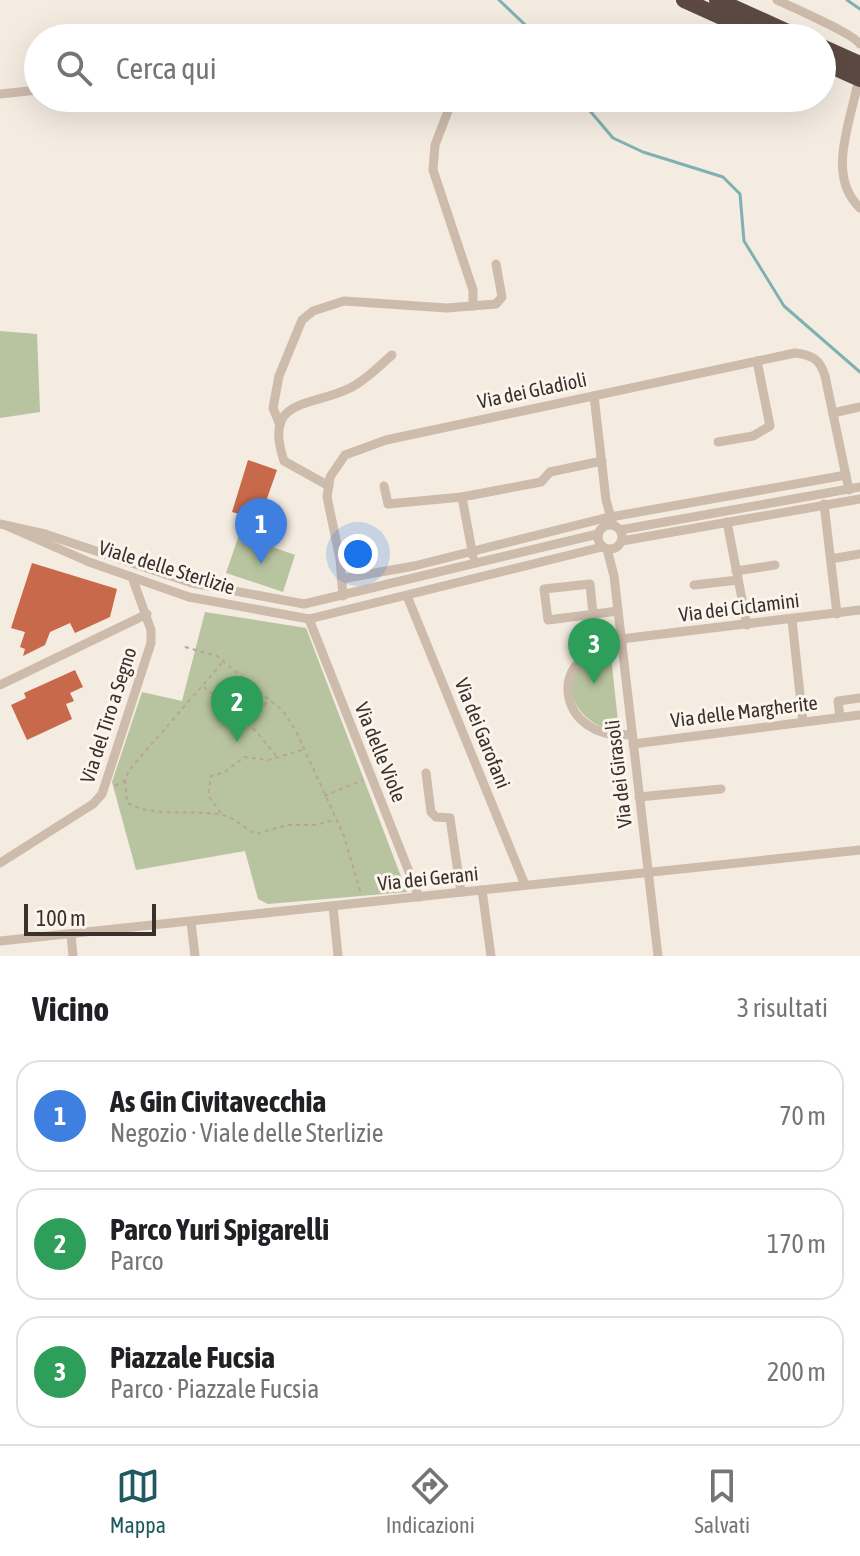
<!DOCTYPE html>
<html lang="it">
<head>
<meta charset="utf-8">
<style>
  :root { --surface:#fff; --page:#f6f6f6; --text:#202124; --muted:#757577; --line:#e0e0e0; --accent:#1f5a5e }
  body { margin:0; font-family:"Asap Condensed",sans-serif; background:var(--page); color:var(--text) }
  .scale { position:absolute; left:24px; bottom:20px; width:132px; box-sizing:border-box; padding-left:8px; border:4px solid #3b302b; border-top:0; font-size:22px; line-height:28px; white-space:nowrap; color:#3b302b; -webkit-text-stroke:6px #fbf5ee; paint-order:stroke }
  .you { position:absolute; left:358px; top:554px; width:28px; height:28px; margin:-20px; border:6px solid #fff; border-radius:50%; background:#1a73e8; box-shadow:0 0 0 12px #1a73e833 }
  .badge { display:grid; place-items:center; width:52px; height:52px; border-radius:50%; background:var(--accent); color:#fff; font-size:26px; font-weight:700 }
  .pin { position:absolute; translate:-50% -66px; filter:drop-shadow(0 2px 4px #0008) }
  .pin::after { content:''; position:absolute; top:42px; width:28px; height:24px; background:inherit; clip-path:polygon(0 0,100% 0,50% 100%) }
  .list { margin:0; padding:0; list-style:none }
  h2 { display:flex; justify-content:space-between; align-items:center; height:104px; margin:0; padding:0 32px; font-size:34px }
  h2 small { font-size:26px; font-weight:400; color:var(--muted) }
  .list li { display:grid; grid-template-columns:52px 1fr auto; gap:24px; align-items:center; box-sizing:border-box; height:112px; margin:0 16px 16px; padding:0 16px; border:2px solid var(--line); border-radius:24px }
  .list b { display:block; font-size:30px; white-space:nowrap }
  .list p { margin:0; font-size:26px; white-space:nowrap; color:var(--muted) }
  .list em { font-size:26px; font-style:normal; color:var(--muted) }
  .icon { flex:none; width:44px; height:44px; fill:none; stroke:currentColor; stroke-width:2; stroke-linecap:round; stroke-linejoin:round }
  .map { position:relative; flex:none; width:860px; height:956px; overflow:hidden }
  .search { position:absolute; background:var(--surface); box-shadow:0 8px 32px #0002; left:24px; right:24px; top:24px; height:88px; display:flex; align-items:center; gap:20px; box-sizing:border-box; padding:0 28px; border-radius:44px; color:var(--muted); font-size:30px }
  .sheet { height:488px; background:var(--surface) }
  nav { display:flex; justify-content:space-around; align-items:center; box-sizing:border-box; height:112px; border-top:2px solid var(--line); background:var(--surface); font-size:22px; color:var(--muted) }
  nav a { display:grid; justify-items:center; gap:4px }
  nav .on { color:var(--accent) }
  .map>svg:first-child { display:block }
  .green { fill:#b8c4a0 }
  .lines { fill:none; stroke-linecap:round; stroke-linejoin:round }
  .stream { stroke:#7fb0b2; stroke-width:3 }
  .building { fill:#c8694b }
  .path { stroke:#b9a596; stroke-width:2; stroke-dasharray:4 4; stroke-linecap:butt }
  .minor { stroke:#cdbbac; stroke-width:9 }
  .motorway { stroke:#5c4a42; stroke-width:16 }
  .labels { text-anchor:middle; dominant-baseline:central; stroke-width:6; stroke-linejoin:round; paint-order:stroke }
  .street-label { font-size:20px; fill:#3b302b; stroke:#fbf5ee }
</style>
</head>
<body>
<div class="map">
<svg width="860" height="956" viewBox="0 0 860 956">
  <rect width="100%" height="100%" fill="#f4ebe1"/>
  <g class="green">
    <polygon points="0,331 37,334 40,412 0,418"/>
    <polygon points="239,535 295,555 283,592 226,573"/>
    <polygon points="205,612 306,628 407,892 268,904 258,899 245,851 136,870 112,782 142,692 182,701"/>
    <path d="M610,647L619,731C583,729 552,686 586,658C592,653 603,650 610,647Z"/>
  </g>
  <g class="lines">
    <g class="stream">
      <polyline points="499,0 539,38"/>
      <polyline points="847,0 860,9"/>
      <polyline points="579,98 613,138 643,152 723,177 740,194 744,241 784,306 860,372"/>
    </g>
  </g>
  <g class="building">
    <polygon points="248,460 277,470 257,527 237,519 239,514 232,512"/>
    <polygon points="32,563 117,589 110,617 75,633 70,623 50,632 45,645 23,656 25,649 20,647 25,632 11,628"/>
    <polygon points="75,670 83,687 70,693 74,701 66,704 72,719 27,740 11,705 26,698 24,693"/>
  </g>
  <g class="lines">
    <g class="path">
      <polyline points="185,647 217,656 283,711 296,731 344,836 361,894"/>
      <polyline points="204,687 255,730 277,757"/>
      <polyline points="247,722 268,701"/>
      <path d="M125,780L127,803C155,818 192,809 222,815C234,817 245,829 256,834L287,825H315L334,820"/>
      <polyline points="115,786 125,780 129,770 223,662"/>
      <polyline points="324,796 363,780"/>
      <polyline points="221,813 208,795 211,776 225,772 244,757 268,760 302,750"/>
    </g>
    <g class="minor">
      <path d="M777,0C794,8 852,33 860,44"/>
      <path d="M857,87C849,126 827,177 860,208"/>
      <polyline points="0,94 38,90"/>
      <polyline points="453,98 435,145 433,170 473,290 473,306"/>
      <polyline points="594,396 606,500 613,525"/>
      <polyline points="833,413 860,407"/>
      <polyline points="280,425 273,408 279,376 302,320 313,311 344,301 447,308 496,304 502,297 496,264"/>
      <polyline points="718,442 753,436 770,426 757,361"/>
      <path d="M329,486L284,461C262,396 312,408 352,387C367,379 379,366 392,355"/>
      <polyline points="384,486 388,504 462,497"/>
      <polyline points="824,504 837,614"/>
      <polyline points="727,522 747,625"/>
      <polyline points="0,524 45,534 192,583 304,604 598,534"/>
      <circle cx="610" cy="537" r="12"/>
      <polyline points="7,526 89,562 189,597 309,619 602,547"/>
      <polyline points="620,530 860,487"/>
      <polyline points="622,541 860,499"/>
      <polyline points="607,549 614,576 658,956"/>
      <polyline points="473,556 462,497 541,482 550,472 602,461"/>
      <polyline points="831,559 860,554"/>
      <polyline points="736,571 775,565"/>
      <polyline points="341,579 414,566 605,518 846,475"/>
      <polyline points="694,585 738,580"/>
      <path d="M343,596L340,559L327,497L330,477L345,455L386,440L795,353C812,355 820,359 825,376L849,490"/>
      <polyline points="407,596 525,885"/>
      <polyline points="593,614 590,584 544,589 548,620 618,611"/>
      <polyline points="309,619 419,897"/>
      <polyline points="792,620 803,722"/>
      <polyline points="621,639 860,610"/>
      <path d="M622,643C539,652 559,744 632,734"/>
      <polyline points="0,685 147,614"/>
      <polyline points="840,717 838,701 860,698"/>
      <polyline points="633,744 860,715"/>
      <polyline points="426,773 431,812 436,817 450,818 461,892"/>
      <polyline points="639,797 721,789"/>
      <polyline points="0,863 93,804 102,794 151,643 151,630 132,577"/>
      <polyline points="482,890 491,956"/>
      <polyline points="333,906 338,956"/>
      <polyline points="191,922 195,956"/>
      <polyline points="71,935 73,956"/>
      <polyline points="0,941 860,850"/>
    </g>
    <g class="motorway">
      <polyline points="684,0 768,38"/>
      <polyline points="717,0 801,38"/>
      <polyline points="822,47 860,64"/>
      <polyline points="822,62 860,79"/>
    </g>
  </g>
  <g class="labels">
    <g class="street-label">
      <text transform="translate(532 390) rotate(-12)">Via dei Gladioli</text>
      <text transform="translate(167 567) rotate(17)">Viale delle Sterlizie</text>
      <text transform="translate(739 607) rotate(-7)">Via dei Ciclamini</text>
      <text transform="translate(744 711) rotate(-7)">Via delle Margherite</text>
      <text transform="translate(108 715) rotate(-72)">Via del Tiro a Segno</text>
      <text transform="translate(483 733) rotate(68)">Via dei Garofani</text>
      <text transform="translate(381 752) rotate(68)">Via delle Viole</text>
      <text transform="translate(618 774) rotate(-97)">Via dei Girasoli</text>
      <text transform="translate(428 878) rotate(-6)">Via dei Gerani</text>
    </g>
  </g>
</svg>
<div class="scale">100 m</div>
<div class="you"></div>
<div class="pin badge" style="left:261px;top:564px;background:#3f7fe0">1</div>
<div class="pin badge" style="left:237px;top:742px;background:#2e9e5b">2</div>
<div class="pin badge" style="left:594px;top:684px;background:#2e9e5b">3</div>
<div class="search"><svg class="icon" aria-label="search" viewBox="0 0 24 24"><circle cx="10" cy="10" r="6"/><path d="M15 15l6 6"/></svg>Cerca qui</div>
</div>
<section class="sheet">
<h2>Vicino<small>3 risultati</small></h2>
<ul class="list">
<li><span class="badge" style="background:#3f7fe0">1</span><div><b>As Gin Civitavecchia</b><p>Negozio · Viale delle Sterlizie</p></div><em>70 m</em></li>
<li><span class="badge" style="background:#2e9e5b">2</span><div><b>Parco Yuri Spigarelli</b><p>Parco</p></div><em>170 m</em></li>
<li><span class="badge" style="background:#2e9e5b">3</span><div><b>Piazzale Fucsia</b><p>Parco · Piazzale Fucsia</p></div><em>200 m</em></li>
</ul>
</section>
<nav>
<a class="on"><svg class="icon" aria-label="map" viewBox="0 0 24 24"><path d="M3 6l6-2 6 2 6-2v14l-6 2-6-2-6 2zM9 4v14M15 6v14"/></svg>Mappa</a>
<a><svg class="icon" aria-label="directions" viewBox="0 0 24 24"><path d="M12 3l9 9-9 9-9-9zM9 14v-3h6M13 9l2 2-2 2"/></svg>Indicazioni</a>
<a><svg class="icon" aria-label="saved" viewBox="0 0 24 24"><path d="M7 4h10v16l-5-4-5 4z"/></svg>Salvati</a>
</nav>
</body>
</html>
